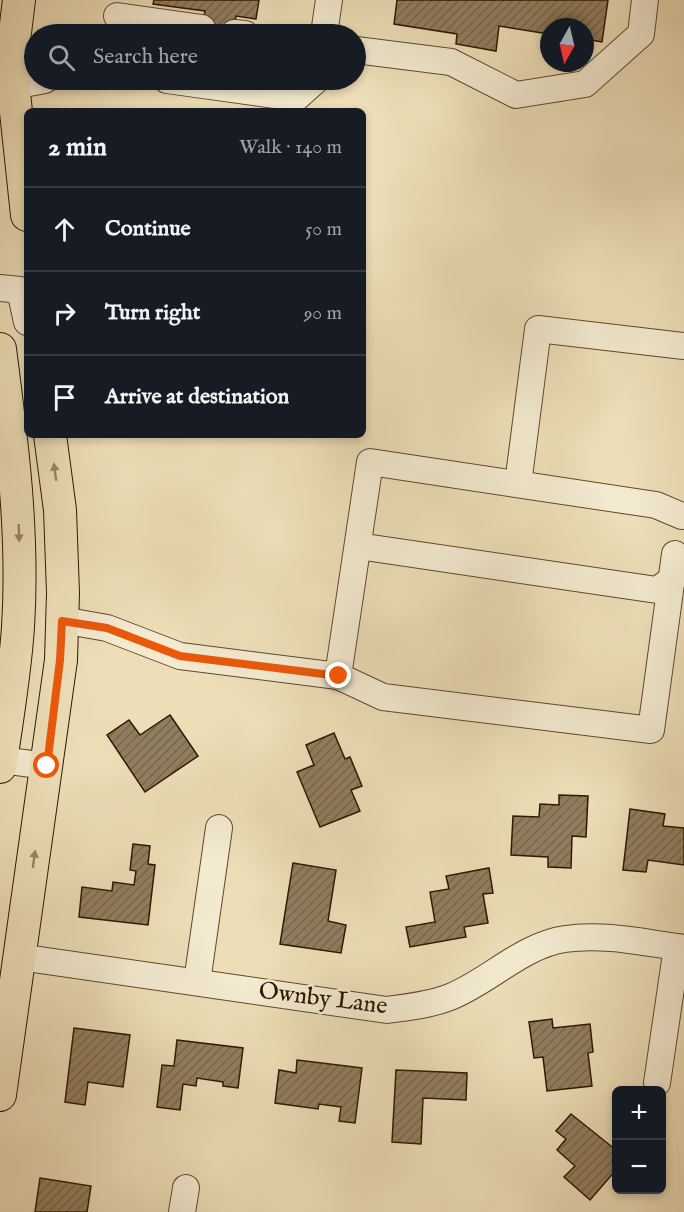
<!DOCTYPE html>
<html lang="en">
<head>
<meta charset="utf-8">
<style>
  :root { --surface:#171b24; --page:#20242c; --text:#f1f3f6; --muted:#9ea1a6; --line:#363941 }
  body { margin:0; font-family:"IM FELL English",serif; background:var(--page); color:var(--text) }
  .controls { position:absolute; right:18px; bottom:18px; display:grid; overflow:hidden; border-radius:9px; box-shadow:0 3px 9px #0003 }
  .controls button { width:54px; height:54px; display:grid; place-items:center; padding:0; border:0; border-bottom:2px solid var(--line); background:var(--surface); color:var(--text); font:30px sans-serif }
  .compass { position:absolute; left:540px; top:18px; width:54px; height:54px; border-radius:50%; background:var(--surface); box-shadow:0 3px 9px #0003; rotate:188deg }
  .stop { position:absolute; width:18px; height:18px; margin:-14px; border:4px solid #ea580c; border-radius:50%; background:#fff }
  .stop.end { background:#ea580c; border-color:#fff; box-shadow:0 2px 6px #0008 }
  .list { margin:0; padding:0; list-style:none }
  h2 { display:flex; justify-content:space-between; align-items:center; height:78px; margin:0; padding:0 24px; font-size:26px }
  h2 small { font-size:20px; font-weight:400; color:var(--muted) }
  .list li { display:grid; grid-template-columns:39px 1fr auto; gap:18px; align-items:center; box-sizing:border-box; height:84px; padding:0 24px; border-top:2px solid var(--line) }
  .list b { display:block; font-size:22px; white-space:nowrap }
  .list em { font-size:20px; font-style:normal; color:var(--muted) }
  .icon { flex:none; width:33px; height:33px; fill:none; stroke:currentColor; stroke-width:2; stroke-linecap:round; stroke-linejoin:round }
  .map { position:relative; flex:none; width:684px; height:1212px; overflow:hidden }
  .search { position:absolute; background:var(--surface); box-shadow:0 3px 9px #0003; left:24px; top:24px; width:342px; height:66px; display:flex; align-items:center; gap:15px; box-sizing:border-box; padding:0 21px; border-radius:33px; color:var(--muted); font-size:22px }
  .panel { position:absolute; background:var(--surface); box-shadow:0 3px 9px #0003; left:24px; top:108px; width:342px; height:330px; border-radius:9px }
  .map>svg:first-child { display:block }
  .building { fill:url(#building-hatch); stroke:#2e1700; stroke-width:1.5 }
  .lines { fill:none; stroke-linecap:round; stroke-linejoin:round }
  .minor-casing { stroke:#5e492e; stroke-width:28 }
  .major-casing { stroke:#2e1700; stroke-width:34 }
  .minor { stroke:#f3ead0; stroke-width:26 }
  .major { stroke:#eddeb7; stroke-width:32 }
  .oneway { fill:#978465 }
  .route { stroke:#ea580c; stroke-width:8 }
  .labels { text-anchor:middle; dominant-baseline:central; stroke-width:5; stroke-linejoin:round; paint-order:stroke }
  .street-label { font-size:24px; fill:#2e1700; stroke:#f3ead0 }
</style>
</head>
<body>
<div class="map">
<svg width="684" height="1212" viewBox="0 0 684 1212">
  <defs>
    <pattern id="building-hatch" width="6" height="6" patternUnits="userSpaceOnUse" patternTransform="scale(1.5)"><rect width="6" height="6" fill="#917e5f"/><path d="M-1 1l2-2M0 6l6-6M5 7l2-2" fill="none" stroke="#77664c"/></pattern>
  </defs>
  <rect width="100%" height="100%" fill="#eddeb7"/>
  <filter id="stains"><feTurbulence type="fractalNoise" baseFrequency=".00333" numOctaves="4"/><feColorMatrix values="0 0 0 0 .2 0 0 0 0 .09 0 0 0 0 .02 0 0 0 .5 -.17"/></filter>
  <radialGradient id="worn" r=".72"><stop offset=".6" stop-color="#630" stop-opacity="0"/><stop offset="1" stop-color="#630" stop-opacity=".3"/></radialGradient>
  <g class="building">
    <polygon points="154,0 259,0 256,19 236,16 233,34 201,34 205,11 153,4"/>
    <polygon points="397,0 608,0 602,42 585,39 585,27 549,27 549,34 499,26 496,51 456,44 457,34 394,24"/>
    <polygon points="170,715 198,756 145,792 107,735 129,720 140,735"/>
    <polygon points="334,733 345,759 350,757 362,786 351,790 360,811 320,827 297,772 314,765 306,745"/>
    <polygon points="559,795 588,796 586,837 572,836 571,868 548,867 548,857 511,855 513,816 539,817 540,804 559,805"/>
    <polygon points="630,809 665,814 663,826 684,828 684,865 648,860 646,872 623,870"/>
    <polygon points="133,844 150,846 148,864 155,865 148,925 79,917 82,887 112,891 113,882 134,885 136,871 130,870"/>
    <polygon points="293,863 336,870 328,921 346,925 341,953 280,944"/>
    <polygon points="489,868 493,893 483,894 488,923 464,927 466,937 410,947 406,927 435,922 430,892 449,889 446,876"/>
    <polygon points="552,1019 553,1028 590,1024 593,1052 588,1053 592,1086 547,1091 543,1057 534,1058 529,1022"/>
    <polygon points="74,1028 130,1035 123,1087 88,1082 85,1105 65,1102"/>
    <polygon points="177,1040 243,1048 238,1088 223,1086 223,1082 197,1078 196,1086 183,1084 180,1110 157,1107 162,1065 174,1066"/>
    <polygon points="297,1060 362,1068 355,1123 339,1121 341,1107 319,1104 318,1109 275,1103 279,1070 296,1073"/>
    <polygon points="396,1070 467,1073 466,1100 423,1098 421,1144 392,1142"/>
    <polygon points="571,1114 616,1150 616,1170 590,1200 564,1177 575,1166 557,1150 566,1139 556,1131"/>
    <polygon points="40,1178 91,1186 87,1212 35,1212"/>
  </g>
  <g class="lines">
    <g class="minor-casing">
      <g id="minor">
        <polyline points="117,16 202,28"/>
        <polyline points="234,33 245,34"/>
        <polyline points="324,34 329,0"/>
        <polyline points="356,50 451,62 516,95 585,84 641,34 645,0"/>
        <polyline points="167,80 296,98 316,80"/>
        <polyline points="13,86 45,80"/>
        <polyline points="0,288 20,290 27,322"/>
        <polyline points="518,484 538,329 684,346"/>
        <polyline points="358,546 657,590 674,578"/>
        <polyline points="62,620 107,628 180,656 338,676 383,697 651,730 675,554"/>
        <polyline points="338,676 370,462 656,505 682,516"/>
        <polyline points="0,760 47,766"/>
        <path d="M19,957L387,1010C408,1007 430,1005 450,997C488,982 523,945 565,939C603,933 646,943 684,948"/>
        <polyline points="197,982 219,828"/>
        <polyline points="657,1083 677,947"/>
        <polyline points="182,1212 186,1188"/>
      </g>
    </g>
    <g class="major-casing">
      <g id="major">
        <polyline points="19,0 11,65 27,215"/>
        <path d="M0,349C12,441 24,534 18,627C15,673 7,721 0,767"/>
        <polyline points="0,1095 61,660 63,593 60,510 50,435"/>
      </g>
    </g>
    <use href="#minor" class="minor"/>
    <use href="#major" class="major"/>
  </g>
  <defs><path id="oneway-solid" d="M-6-.8H1V-3.2L6.5 0L1 3.2V.8H-6Z" transform="scale(1.5)"/></defs>
  <g class="oneway">
    <use href="#oneway-solid" transform="translate(55 472) rotate(-98)"/>
    <use href="#oneway-solid" transform="translate(19 533) rotate(88)"/>
    <use href="#oneway-solid" transform="translate(34 859) rotate(-82)"/>
  </g>
  <g class="lines">
    <polyline class="route" points="47,766 60,660 62,621 107,628 180,656 339,676"/>
  </g>
  <g class="labels">
    <g class="street-label">
      <text transform="translate(323 999) rotate(7)">Ownby Lane</text>
    </g>
  </g>
  <rect width="100%" height="100%" filter="url(#stains)"/>
  <rect width="100%" height="100%" fill="url(#worn)"/>
</svg>
<div class="controls">
<button>+</button>
<button>−</button>
</div>
<svg class="compass" viewBox="-18 -18 36 36"><path d="M0-13l5 13h-10z" fill="#e53935"/><path d="M0 13l5-13h-10z" fill="#9ea1a6"/></svg>
<div class="stop" style="left:47px;top:766px"></div>
<div class="stop end" style="left:339px;top:676px"></div>
<div class="search"><svg class="icon" aria-label="search" viewBox="0 0 24 24"><circle cx="10" cy="10" r="6"/><path d="M15 15l6 6"/></svg>Search here</div>
<section class="panel">
<h2>2 min<small>Walk · 140 m</small></h2>
<ul class="list">
<li><svg class="icon" aria-label="ahead" viewBox="0 0 24 24"><path d="M12 20V5M6 11l6-6 6 6"/></svg><div><b>Continue</b></div><em>50 m</em></li>
<li><svg class="icon" aria-label="right" viewBox="0 0 24 24"><path d="M7 20v-9h11M14 6l5 5-5 5"/></svg><div><b>Turn right</b></div><em>90 m</em></li>
<li><svg class="icon" aria-label="arrive" viewBox="0 0 24 24"><path d="M6 21V4h12l-3 4 3 4H6"/></svg><div><b>Arrive at destination</b></div></li>
</ul>
</section>
</div>
</body>
</html>
